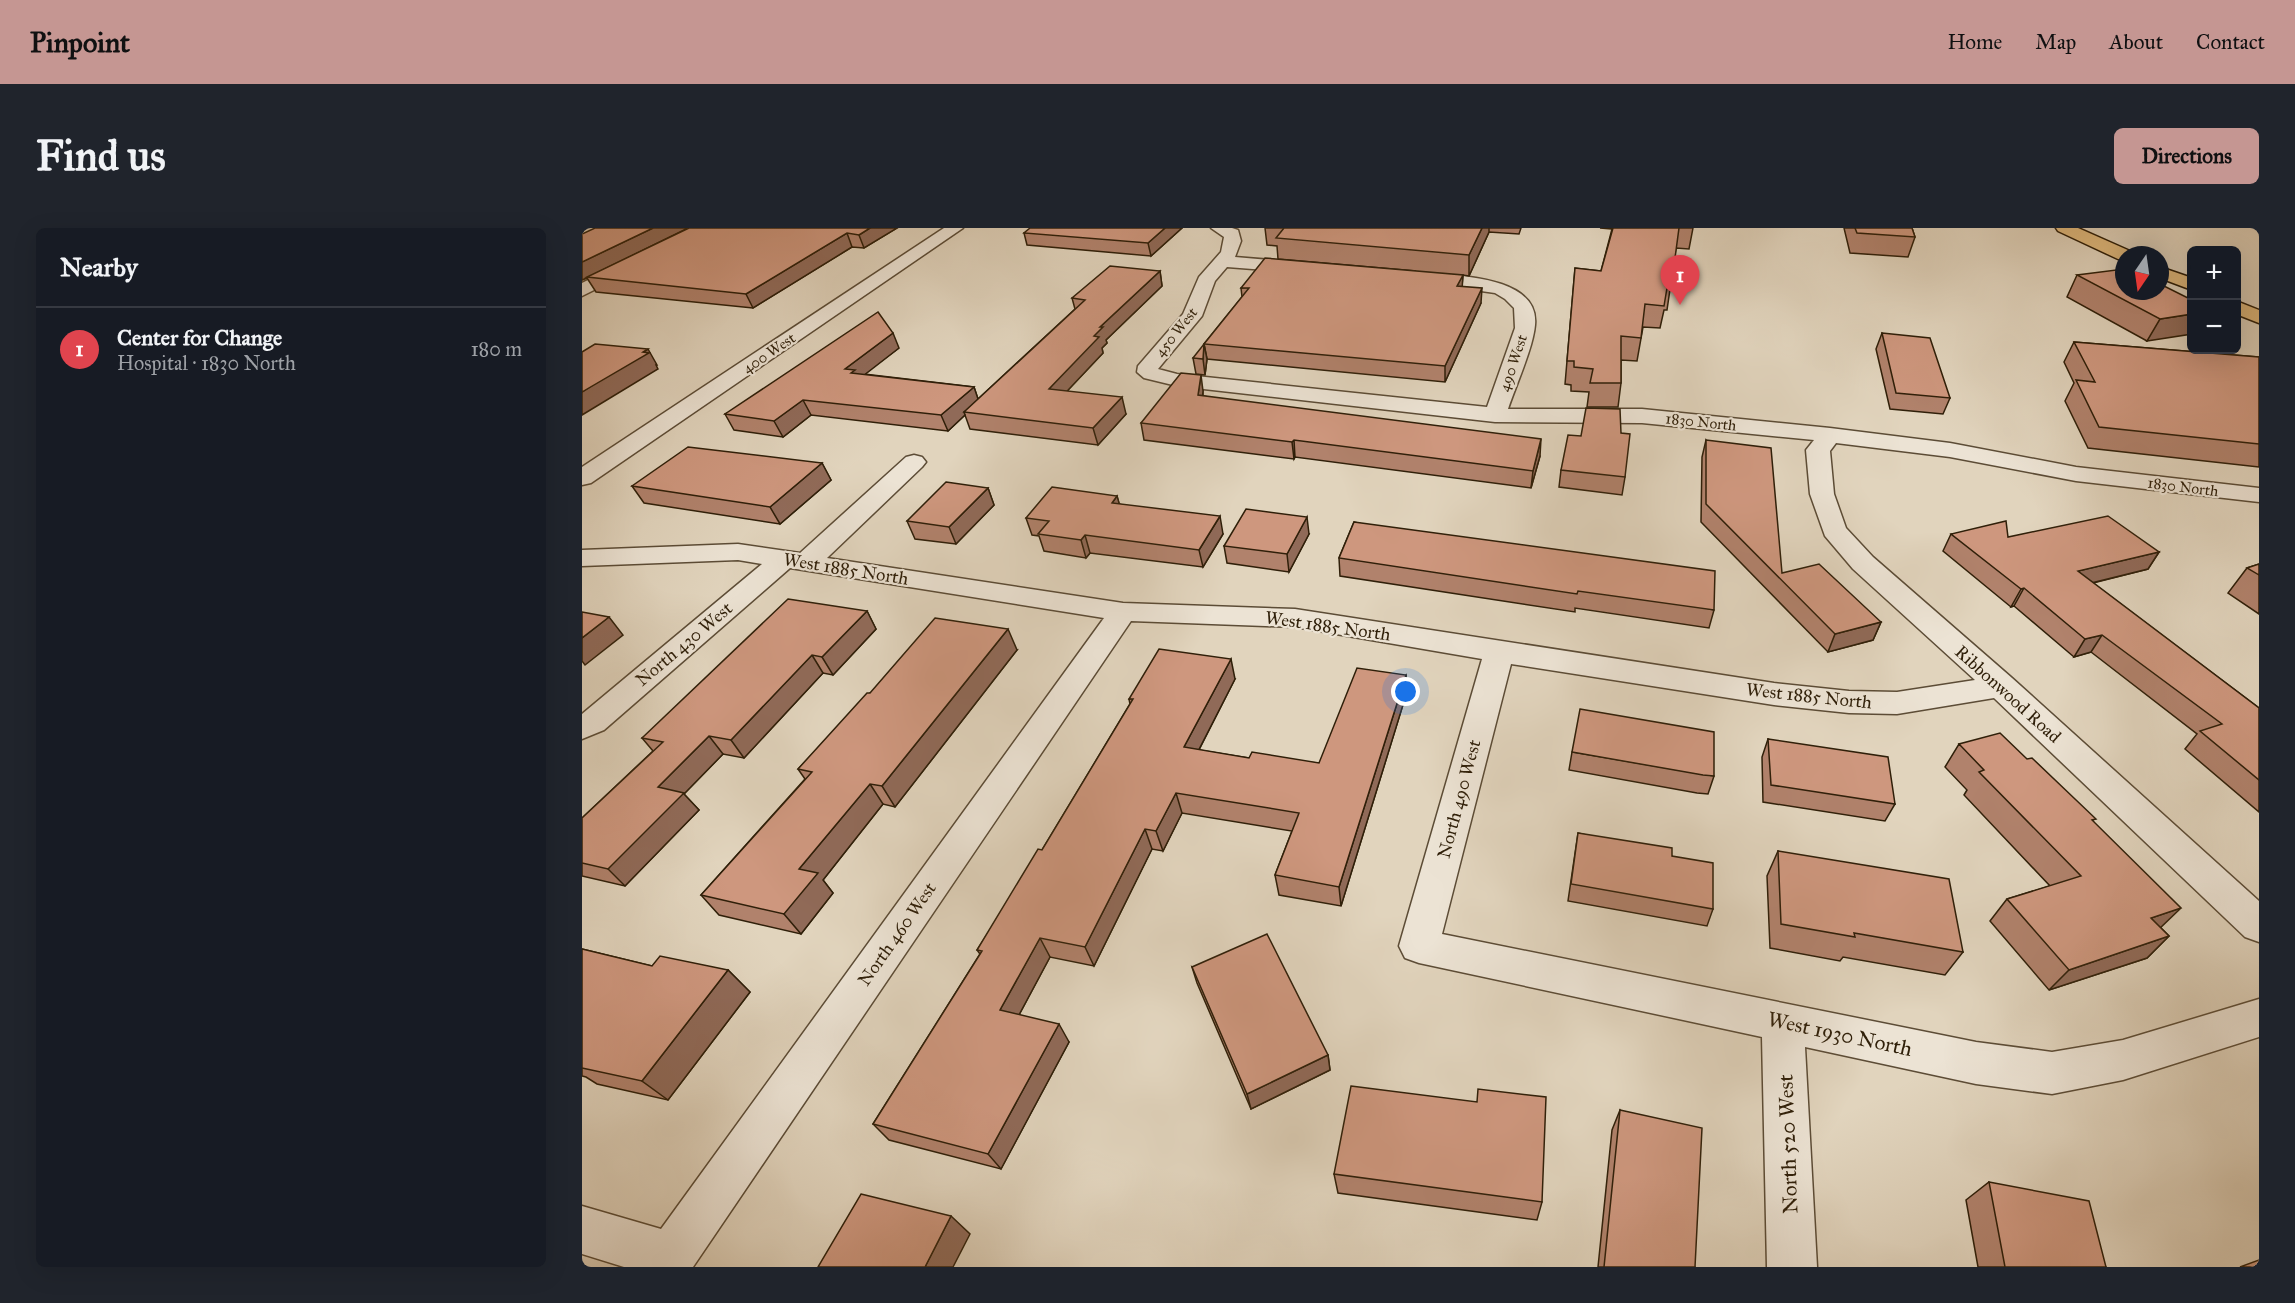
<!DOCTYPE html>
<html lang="en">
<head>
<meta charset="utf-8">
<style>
  :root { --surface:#171b24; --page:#20242c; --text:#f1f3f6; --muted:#9ea1a6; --line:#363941; --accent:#c59692 }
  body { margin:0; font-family:"IM FELL Great Primer",serif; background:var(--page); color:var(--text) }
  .controls { position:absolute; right:18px; top:18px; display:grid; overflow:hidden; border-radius:9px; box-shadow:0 6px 24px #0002 }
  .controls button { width:54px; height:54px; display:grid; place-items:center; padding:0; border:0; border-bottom:2px solid var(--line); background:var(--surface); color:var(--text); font:30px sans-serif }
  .compass { position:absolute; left:1533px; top:18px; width:54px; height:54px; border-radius:50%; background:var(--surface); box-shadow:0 6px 24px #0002; rotate:193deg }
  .you { position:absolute; left:824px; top:464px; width:21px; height:21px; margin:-15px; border:4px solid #fff; border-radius:50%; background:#1a73e8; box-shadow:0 0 0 9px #1a73e833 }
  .badge { display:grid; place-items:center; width:39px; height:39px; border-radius:50%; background:var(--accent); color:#fff; font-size:20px; font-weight:700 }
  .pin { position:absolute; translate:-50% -50px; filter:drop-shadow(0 2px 3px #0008) }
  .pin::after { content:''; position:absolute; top:32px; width:21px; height:18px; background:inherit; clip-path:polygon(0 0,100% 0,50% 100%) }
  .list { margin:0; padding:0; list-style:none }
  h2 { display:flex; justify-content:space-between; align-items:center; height:78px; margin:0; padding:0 24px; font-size:26px }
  h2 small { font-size:20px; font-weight:400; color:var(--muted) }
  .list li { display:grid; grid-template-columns:39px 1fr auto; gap:18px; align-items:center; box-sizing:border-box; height:84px; padding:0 24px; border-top:2px solid var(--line) }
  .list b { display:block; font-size:22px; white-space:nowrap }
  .list p { margin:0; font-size:20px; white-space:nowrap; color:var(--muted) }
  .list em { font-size:20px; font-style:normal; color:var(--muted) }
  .map { position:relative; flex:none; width:1677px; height:1039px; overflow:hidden; border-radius:9px }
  header { display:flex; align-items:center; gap:36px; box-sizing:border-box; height:84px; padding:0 30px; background:var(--accent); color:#111 }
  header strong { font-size:28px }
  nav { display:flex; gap:33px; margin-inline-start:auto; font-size:21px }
  .intro { display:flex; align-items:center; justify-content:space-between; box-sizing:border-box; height:144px; padding:0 36px }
  h1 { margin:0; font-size:42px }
  .button { padding:15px 27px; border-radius:9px; background:var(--accent); color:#111; font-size:21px; font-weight:700 }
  main { display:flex; gap:36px; padding:0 36px }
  aside { flex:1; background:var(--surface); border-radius:9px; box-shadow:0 6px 24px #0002 }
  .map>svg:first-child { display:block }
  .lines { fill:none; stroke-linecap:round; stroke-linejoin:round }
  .minor-casing { stroke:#5c4c36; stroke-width:3 }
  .major-casing { stroke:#2f1f09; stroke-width:3 }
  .minor { fill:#ece3d4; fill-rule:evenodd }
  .major { fill:#e0ba7e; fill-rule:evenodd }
  .wall { fill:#b1826c; stroke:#2f1f09; stroke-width:1.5 }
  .shaded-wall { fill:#906a58; stroke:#2f1f09; stroke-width:1.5 }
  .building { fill:#ce977e; stroke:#2f1f09; stroke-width:1.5 }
  .labels { text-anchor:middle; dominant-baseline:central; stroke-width:4.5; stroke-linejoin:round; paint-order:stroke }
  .far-street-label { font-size:15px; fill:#2f1f09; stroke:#ece3d4 }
  .street-label { font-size:18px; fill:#2f1f09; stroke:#ece3d4 }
  .near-street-label { font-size:21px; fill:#2f1f09; stroke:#ece3d4 }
</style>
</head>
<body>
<header>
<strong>Pinpoint</strong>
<nav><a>Home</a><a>Map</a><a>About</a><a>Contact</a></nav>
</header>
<div class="intro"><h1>Find us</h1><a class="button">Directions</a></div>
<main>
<aside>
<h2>Nearby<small></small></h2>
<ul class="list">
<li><span class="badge" style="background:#e0444e">1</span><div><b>Center for Change</b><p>Hospital · 1830 North</p></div><em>180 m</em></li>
</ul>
</aside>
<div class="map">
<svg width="1677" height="1039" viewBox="0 0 1677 1039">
  <rect width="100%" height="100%" fill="#e1d4bd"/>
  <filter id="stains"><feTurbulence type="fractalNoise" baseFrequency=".00333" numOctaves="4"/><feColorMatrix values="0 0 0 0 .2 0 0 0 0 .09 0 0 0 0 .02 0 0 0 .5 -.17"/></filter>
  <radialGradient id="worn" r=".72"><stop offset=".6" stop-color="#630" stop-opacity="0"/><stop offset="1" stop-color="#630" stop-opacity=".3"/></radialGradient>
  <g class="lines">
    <g class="minor-casing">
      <g id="minor">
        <polygon points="111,0 132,0 130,3 0,68 0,55"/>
        <polygon points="362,0 381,0 9,255 0,257 0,239"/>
        <path d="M629,0H650L656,2L659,13L653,29L724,35L730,36L733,40L730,44L724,45L645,39L633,53L620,88L576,141L595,146L905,179L933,100L932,80L923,71L913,65L829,53L826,49L829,45L835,44C869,48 958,46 953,97C951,120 934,157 926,181H1060L1248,200L1368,215L1494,239L1677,260V274L1494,253L1368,229L1254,215L1248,223L1252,266L1264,300L1291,329L1430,450L1677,673V714L1663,709L1412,470L1315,486L1267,485L1192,477L929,436L860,706L1394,814L1470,824L1541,812L1677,771V809L1541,852L1470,866L1394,856L1223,819L1235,1039H1185L1180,809L837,735L823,730L817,718L900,431L713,399L549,393L111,1039H42L0,1026V978L79,1001L522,390L208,340L22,502L0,511V486L180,336L156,332L0,338V322L156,316L218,325L324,229L332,227L340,229L344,234L340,239L245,330L541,375L713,381L1192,455L1267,463L1315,464L1393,452L1271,341L1243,308L1228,266L1224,222L1232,212L1060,195L913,194L595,158L562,150L555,144L556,138L601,86L617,49L639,24L642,9Z"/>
      </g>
    </g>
    <g class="major-casing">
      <g id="major">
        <polygon points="1474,0 1496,0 1548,23 1551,27 1542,27 1542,32 1536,31 1476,3"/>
        <polygon points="1578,39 1610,50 1610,62 1578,50"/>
        <polygon points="1654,73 1677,82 1677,95 1654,86"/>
      </g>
    </g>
    <use href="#minor" class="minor"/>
    <use href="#major" class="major"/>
  </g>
  <g class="wall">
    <polygon points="107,0 315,0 282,20 270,19 171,80 14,64 5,50 0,52 0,6"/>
    <polygon points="600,0 569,28 445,17 442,5"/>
    <polygon points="683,0 939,0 937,6 907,4 887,48 881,47 880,58 899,75 863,154 625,131 622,116 660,69 659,60 834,43 696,31 695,18 685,17"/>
    <polygon points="1018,0 1111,0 1107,21 1094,20 1085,82 1082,82 1078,100 1061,99 1055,133 1039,132 1039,155 1036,179 1005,179 1007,164 989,163 989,157 983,156 993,40 1019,43 1030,1"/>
    <polygon points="1262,0 1330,0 1333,9 1326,29 1268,25"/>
    <polygon points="578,43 580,58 524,112 525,115 520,120 521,125 485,163 544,186 516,217 388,201 383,187 366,203 229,187 201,209 152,202 143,186 317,120 282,146 392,159 396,171 493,81 490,70"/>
    <polygon points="1495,47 1610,72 1565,113 1485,69"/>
    <polygon points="1300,105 1368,170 1361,186 1308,181 1294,121"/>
    <polygon points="1492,114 1677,129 1677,239 1506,220 1483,173 1492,155 1482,134"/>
    <polygon points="611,130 625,131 623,147 614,146"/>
    <polygon points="621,163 621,168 958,228 949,260 713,229 712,231 562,212 559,195"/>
    <polygon points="1039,205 1043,249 1040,267 977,259 979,242 999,208"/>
    <polygon points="1124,212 1200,345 1299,394 1291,412 1246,424 1119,294 1120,229"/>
    <polygon points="240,235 249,252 198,296 62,275 50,258"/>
    <polygon points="406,260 412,277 374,316 333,311 325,293"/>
    <polygon points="535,268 537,276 641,306 621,339 508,325 504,330 462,323 457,308 450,307 444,290"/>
    <polygon points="772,294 1132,382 1127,400 993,380 993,384 758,348 757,330"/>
    <polygon points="727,306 707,344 645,335 642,318"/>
    <polygon points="1369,306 1426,309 1577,324 1566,341 1511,355 1677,480 1677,584 1603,521 1615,506 1509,424 1492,429 1432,378 1429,379 1361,323"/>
    <polygon points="1677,336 1677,386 1646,365 1665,340"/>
    <polygon points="285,383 294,401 251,447 241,445 162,530 141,526 102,566 117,582 43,658 0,648 0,590 71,523 60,510"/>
    <polygon points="435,422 313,579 301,576 241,652 251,665 219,706 137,687 119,667 223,551 216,541 288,465"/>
    <polygon points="824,447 824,467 759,678 697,667 693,647 710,603 600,585 581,623 570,621 512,738 468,729 437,787 487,814 419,941 307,912 291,896 398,726 395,722 460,622 548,476 547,471 653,451 617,522 667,530 737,535"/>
    <polygon points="1186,511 1313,576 1303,593 1181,574 1180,529"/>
    <polygon points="1377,516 1511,593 1579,700 1587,708 1565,730 1467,762 1408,693 1425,671 1468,658 1382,567 1385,562 1363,539"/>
    <polygon points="990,524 1132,548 1126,566 1115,565 987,542"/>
    <polygon points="996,605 1090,628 1131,681 1125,698 986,673"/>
    <polygon points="1196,623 1381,724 1363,747 1261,729 1258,733 1188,720 1185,648"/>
    <polygon points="0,721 70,738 146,742 168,764 86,872 15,856 4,849 0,848"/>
    <polygon points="610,739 746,827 748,842 669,881 615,755"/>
    <polygon points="894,874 960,974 955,992 756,965 752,946"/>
    <polygon points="1038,882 1113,1039 1016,1039 1030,902"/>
    <polygon points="1407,954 1524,1039 1396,1039 1384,972"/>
  </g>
  <g class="shaded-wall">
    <polygon points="71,0 106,0 0,52 0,34"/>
    <polygon points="288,0 315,0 282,20 277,7"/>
    <polygon points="583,0 600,0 569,28 566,15"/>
    <polygon points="900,0 907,0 907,4 887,48 887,27"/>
    <polygon points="265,5 270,19 171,80 164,66"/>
    <polygon points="578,43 580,58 524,112 525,115 520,120 521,125 472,177 467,161 518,99"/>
    <polygon points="881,47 880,62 875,58"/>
    <polygon points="900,60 899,75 863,154 863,138"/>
    <polygon points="1610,86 1610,106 1565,113 1578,91"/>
    <polygon points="311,105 317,120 277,151 263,141"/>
    <polygon points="622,116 625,131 623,147 621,131"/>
    <polygon points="66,121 75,137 74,137 76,141 0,187 0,164"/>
    <polygon points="619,147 621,163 619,184 616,167"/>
    <polygon points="392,159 397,174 382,184 383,187 366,203 359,187"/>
    <polygon points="540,169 544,186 516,217 511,200"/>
    <polygon points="221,172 229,187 201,209 192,193"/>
    <polygon points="959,211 958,228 949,260 951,243"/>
    <polygon points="712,212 713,229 712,231 710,214"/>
    <polygon points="240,235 249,252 198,296 188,279"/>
    <polygon points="406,260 412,277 374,316 367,299"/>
    <polygon points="535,268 540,285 530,275"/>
    <polygon points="638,288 641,306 621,339 617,322"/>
    <polygon points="725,289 727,306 707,344 705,326"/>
    <polygon points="503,307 508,325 504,330 499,312"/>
    <polygon points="1577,324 1566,341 1485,361 1496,343"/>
    <polygon points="1442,360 1432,378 1429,379 1439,361"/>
    <polygon points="285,383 294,401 251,447 240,429"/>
    <polygon points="27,389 41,407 3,437 0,433 0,410"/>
    <polygon points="1299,394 1291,412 1246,424 1253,406"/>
    <polygon points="426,401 435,422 313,579 300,558"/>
    <polygon points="1520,407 1509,424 1492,429 1503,411"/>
    <polygon points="230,427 241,445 162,530 149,512"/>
    <polygon points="649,431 653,451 608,539 602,519"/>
    <polygon points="824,447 824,467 759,678 757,659"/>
    <polygon points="127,508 141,526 102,566 117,582 43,658 26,641 76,559"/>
    <polygon points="288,556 301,576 241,652 251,665 219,706 202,686 217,641"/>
    <polygon points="594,565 600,585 581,623 574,603"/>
    <polygon points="563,601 570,621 512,738 503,719"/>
    <polygon points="1599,680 1577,701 1569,690"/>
    <polygon points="1587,708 1565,730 1467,762 1487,742"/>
    <polygon points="458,710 468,729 430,800 418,782"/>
    <polygon points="146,742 168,764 86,872 60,853"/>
    <polygon points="477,796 487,814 419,941 406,926"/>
    <polygon points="746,827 748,842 669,881 665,866"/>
    <polygon points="369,988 388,1006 371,1039 343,1039"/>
  </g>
  <g class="building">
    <polygon points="13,0 71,0 0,34 0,6"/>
    <polygon points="107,0 288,0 277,7 265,5 164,66 5,49"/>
    <polygon points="448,0 583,0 566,15 442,5"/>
    <polygon points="702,0 900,0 887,27 694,10"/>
    <polygon points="1031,0 1097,0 1089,60 1085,60 1082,78 1063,76 1059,110 1039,108 1039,155 1008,155 1011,141 992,139 992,133 985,133 993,40 1019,43"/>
    <polygon points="1273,0 1330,0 1333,9 1275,5"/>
    <polygon points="683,30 881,47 875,58 900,60 863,138 622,116 667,60 659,60"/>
    <polygon points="528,38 578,43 518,99 521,99 512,108 517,109 467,161 540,169 511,200 382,184 503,72 490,70"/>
    <polygon points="1542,41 1542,63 1578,63 1578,56 1610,72 1610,86 1578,91 1495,47"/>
    <polygon points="296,84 311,105 263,141 273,142 269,145 392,159 359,187 221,172 192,193 143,186"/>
    <polygon points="1300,105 1348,110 1368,170 1314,165"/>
    <polygon points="1492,114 1677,129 1677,216 1517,199 1494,152 1513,154"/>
    <polygon points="13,116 66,121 61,124 67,125 0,164 0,124"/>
    <polygon points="622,116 621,131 611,130"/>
    <polygon points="599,145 619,147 616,167 959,211 951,243 712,212 710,214 559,195"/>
    <polygon points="1004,180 1038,181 1039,205 1048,206 1043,249 979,242 986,207 999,208"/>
    <polygon points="1124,212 1189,220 1200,345 1237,336 1299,394 1253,406 1124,276"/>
    <polygon points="106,219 240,235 188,279 50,258"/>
    <polygon points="364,254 406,260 367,299 325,293"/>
    <polygon points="470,259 535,268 530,275 638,288 617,322 503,307 499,312 456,306 467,293 444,290"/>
    <polygon points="664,281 725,289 705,326 642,318"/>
    <polygon points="1526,288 1577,324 1496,343 1677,480 1677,552 1618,503 1640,496 1520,407 1503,411 1442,360 1439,361 1369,306 1424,293 1426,309"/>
    <polygon points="772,294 1133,343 1132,382 996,363 995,366 757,330"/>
    <polygon points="1677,336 1677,347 1665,340"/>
    <polygon points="206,371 285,383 240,429 230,427 149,512 127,508 76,559 102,565 26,641 0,635 0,590 81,514 60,510"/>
    <polygon points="0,384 27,389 0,410"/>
    <polygon points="353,390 426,401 300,558 288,556 217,641 236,645 202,686 119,667 230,544 216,541 285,465 288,465"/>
    <polygon points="577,421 649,431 602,519 667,530 670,524 737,535 775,440 824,447 757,659 693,647 717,585 594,565 574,603 563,601 503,719 458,710 418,782 477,796 406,926 291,896 400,723 395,722 456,621 460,622 551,471 547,471"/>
    <polygon points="998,481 1132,504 1132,548 1121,547 990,524"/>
    <polygon points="1418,505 1445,531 1450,530 1514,591 1510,592 1599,680 1569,690 1587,708 1487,742 1425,671 1499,648 1397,544 1402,542 1377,516"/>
    <polygon points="1186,511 1306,529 1313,576 1189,557"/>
    <polygon points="996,605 1090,620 1090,628 1131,635 1131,681 989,656"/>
    <polygon points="1196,623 1367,651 1381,724 1272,705 1273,709 1199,696"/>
    <polygon points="685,706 746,827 665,866 610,739"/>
    <polygon points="0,721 70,738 78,728 146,742 60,853 0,840"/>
    <polygon points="769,858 895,874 896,861 964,869 960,974 752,946"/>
    <polygon points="1038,882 1120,900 1113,1039 1022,1039"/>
    <polygon points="1407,954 1507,973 1524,1039 1423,1039"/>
    <polygon points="279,966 369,988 343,1039 236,1039"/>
    <polygon points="1677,1032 1677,1039 1658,1039"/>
  </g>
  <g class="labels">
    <g class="far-street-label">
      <text transform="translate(594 104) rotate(-51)">450 West</text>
      <text transform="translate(187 125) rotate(-34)">400 West</text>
      <text transform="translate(931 135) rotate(-71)">490 West</text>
      <text transform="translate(1119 194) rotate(6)">1830 North</text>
      <text transform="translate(1601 259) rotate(7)">1830 North</text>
    </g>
    <g class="street-label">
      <text transform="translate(264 341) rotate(9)">West 1885 North</text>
      <text transform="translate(746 398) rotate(8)">West 1885 North</text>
      <text transform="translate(102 416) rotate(-40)">North 430 West</text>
      <text transform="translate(1426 466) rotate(42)">Ribbonwood Road</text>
      <text transform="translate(1227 468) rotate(6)">West 1885 North</text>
      <text transform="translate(877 571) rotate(-75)">North 490 West</text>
      <text transform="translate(315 706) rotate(-55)">North 460 West</text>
    </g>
    <g class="near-street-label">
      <text transform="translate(1258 806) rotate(12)">West 1930 North</text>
      <text transform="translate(1206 916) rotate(-92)">North 520 West</text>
    </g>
  </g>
  <rect width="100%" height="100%" filter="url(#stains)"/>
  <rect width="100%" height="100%" fill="url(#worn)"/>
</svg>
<div class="controls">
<button>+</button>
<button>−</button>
</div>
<svg class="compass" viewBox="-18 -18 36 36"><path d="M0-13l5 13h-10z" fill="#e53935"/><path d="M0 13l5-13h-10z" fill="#9ea1a6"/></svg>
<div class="you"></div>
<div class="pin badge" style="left:1098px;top:77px;background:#e0444e">1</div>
</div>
</main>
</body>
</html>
